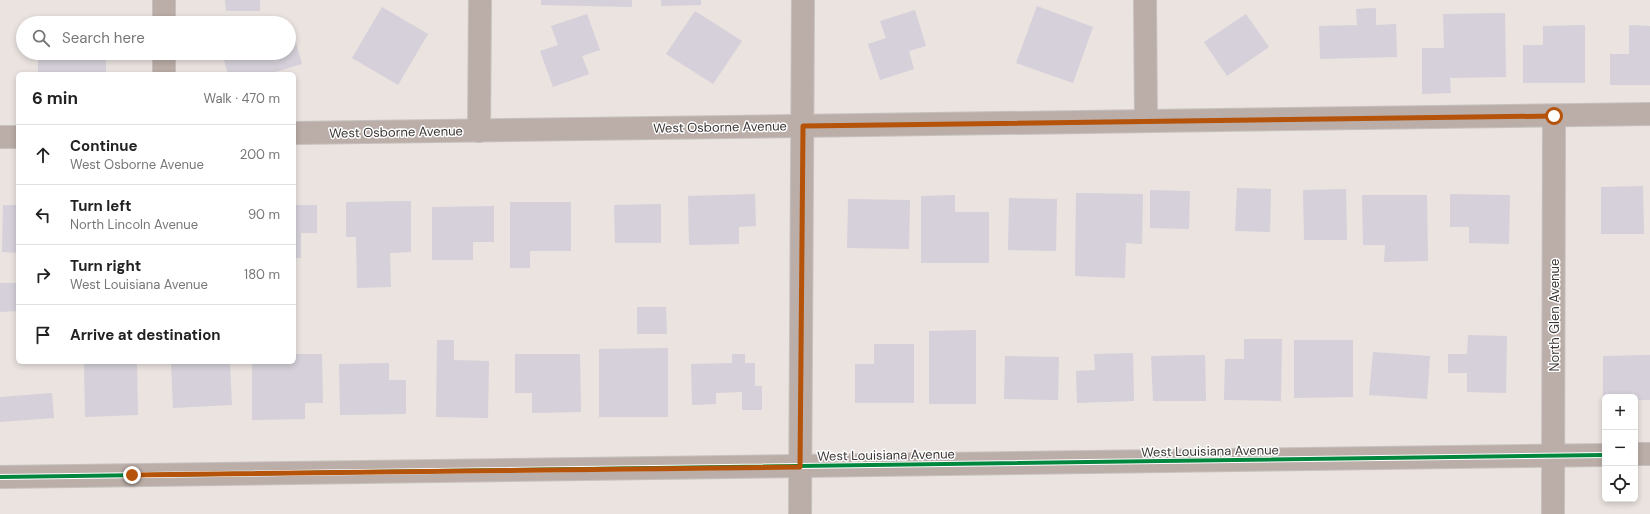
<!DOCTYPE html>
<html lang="en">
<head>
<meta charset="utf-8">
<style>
  :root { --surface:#fff; --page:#f6f6f6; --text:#222; --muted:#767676; --line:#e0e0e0 }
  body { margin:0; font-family:"DM Sans",sans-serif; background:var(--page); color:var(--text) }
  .controls { position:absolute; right:12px; bottom:12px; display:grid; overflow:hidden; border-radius:6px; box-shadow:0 2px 6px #0003 }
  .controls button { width:36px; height:36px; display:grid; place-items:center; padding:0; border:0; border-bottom:1px solid var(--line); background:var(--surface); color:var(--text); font:20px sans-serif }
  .stop { position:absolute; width:12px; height:12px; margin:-9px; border:3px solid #b45309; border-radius:50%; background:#fff }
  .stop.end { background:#b45309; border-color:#fff; box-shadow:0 1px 4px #0008 }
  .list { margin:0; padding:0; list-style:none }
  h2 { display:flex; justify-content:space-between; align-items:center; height:52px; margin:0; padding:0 16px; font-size:17px }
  h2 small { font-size:13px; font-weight:400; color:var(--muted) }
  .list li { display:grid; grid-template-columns:26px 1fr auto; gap:12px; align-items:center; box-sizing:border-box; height:60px; padding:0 16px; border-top:1px solid var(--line) }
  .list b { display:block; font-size:15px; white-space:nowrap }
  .list p { margin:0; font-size:13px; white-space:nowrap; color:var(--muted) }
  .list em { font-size:13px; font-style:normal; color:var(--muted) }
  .icon { flex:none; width:22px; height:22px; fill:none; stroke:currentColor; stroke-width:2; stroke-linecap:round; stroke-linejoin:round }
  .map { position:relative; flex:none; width:1650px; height:514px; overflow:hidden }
  .search { position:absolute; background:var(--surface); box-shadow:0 2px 6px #0003; left:16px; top:16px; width:280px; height:44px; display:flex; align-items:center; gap:10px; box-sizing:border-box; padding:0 14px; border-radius:22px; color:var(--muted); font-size:15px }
  .panel { position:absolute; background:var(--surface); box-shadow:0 2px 6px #0003; left:16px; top:72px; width:280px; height:292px; border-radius:6px }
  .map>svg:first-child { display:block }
  .building { fill:#d5d0d9 }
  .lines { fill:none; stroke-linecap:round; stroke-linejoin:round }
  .minor-casing { stroke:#c6c1be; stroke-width:24 }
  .minor { stroke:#bbada8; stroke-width:22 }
  .cycleway-casing { stroke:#fff; stroke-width:6 }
  .cycleway { stroke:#00873e; stroke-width:4 }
  .route { stroke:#b45309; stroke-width:5 }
  .labels { text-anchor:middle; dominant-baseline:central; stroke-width:3; stroke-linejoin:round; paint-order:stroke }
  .street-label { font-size:13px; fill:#3b3634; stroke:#fff }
</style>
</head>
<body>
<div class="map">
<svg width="1650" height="514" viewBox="0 0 1650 514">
  <rect width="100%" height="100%" fill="#eae3e0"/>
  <g class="building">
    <polygon points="225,0 260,0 260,11 226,11"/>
    <polygon points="541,0 632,0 632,7 541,5"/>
    <polygon points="661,0 701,0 701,5 661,6"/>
    <polygon points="1037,6 1093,27 1073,83 1016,63"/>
    <polygon points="382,7 428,34 398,85 352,58"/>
    <polygon points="1376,8 1376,25 1396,24 1397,57 1320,59 1319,26 1357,25 1356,9"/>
    <polygon points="915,10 926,46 909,51 914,69 880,80 868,44 886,38 880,21"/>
    <polygon points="695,11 742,41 713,84 666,54"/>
    <polygon points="1505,13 1506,77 1450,78 1451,93 1422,94 1422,48 1444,48 1443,14"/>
    <polygon points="587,14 600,50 582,56 589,74 553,87 540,51 558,45 551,26"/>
    <polygon points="1246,14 1269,47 1227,76 1204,42"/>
    <polygon points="269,16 271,23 247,23"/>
    <polygon points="1585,25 1585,83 1523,83 1523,45 1543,45 1543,26"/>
    <polygon points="1629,25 1650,26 1650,85 1610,85 1610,54 1629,54"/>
    <polygon points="292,29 302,64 268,74 228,74 222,53 289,53 289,30"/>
    <rect x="38" y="53" width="68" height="21"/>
    <polygon points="1643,186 1644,234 1601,234 1601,187"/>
    <polygon points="1237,188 1271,189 1270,232 1235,231"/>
    <polygon points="1346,189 1347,240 1304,240 1303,190"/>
    <polygon points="1150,190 1190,191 1189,229 1150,228"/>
    <polygon points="1076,193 1143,194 1142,244 1126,243 1125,278 1075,276"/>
    <polygon points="755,194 756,226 739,227 739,244 689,245 688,196"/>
    <polygon points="1450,194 1510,195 1509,244 1469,243 1469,227 1450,227"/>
    <polygon points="955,195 955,212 989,212 989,263 921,263 921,196"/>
    <polygon points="1362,195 1427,195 1428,261 1384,262 1385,245 1363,245"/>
    <polygon points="1009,198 1057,199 1056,251 1008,250"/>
    <polygon points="848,199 910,200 909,249 847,248"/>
    <polygon points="411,201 411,252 390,253 391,287 357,288 356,237 346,237 346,202"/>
    <polygon points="510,202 571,202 571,251 530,251 530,268 510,268"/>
    <polygon points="661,204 661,243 615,243 614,205"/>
    <polygon points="3,205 18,205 18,253 2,252"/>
    <polygon points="294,205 317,205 317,233 301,233 301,258 294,258"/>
    <polygon points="494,206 494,242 473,242 473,260 432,260 432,207"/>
    <polygon points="0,283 17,283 18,311 0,312"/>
    <polygon points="637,307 666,307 667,334 637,334"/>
    <polygon points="976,330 976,404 929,404 929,331"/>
    <polygon points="1468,335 1507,336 1506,393 1467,392 1467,373 1448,373 1448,354 1467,354"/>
    <polygon points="1244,339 1282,339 1281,401 1224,400 1225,359 1244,359"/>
    <polygon points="437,340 454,340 454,360 489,361 488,418 436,417"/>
    <polygon points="1294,340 1353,340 1353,397 1294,398"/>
    <polygon points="874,344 914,344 914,403 855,403 855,364 874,364"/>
    <polygon points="668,348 668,417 599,417 599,349"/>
    <polygon points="1373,352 1430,356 1427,399 1369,395"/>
    <polygon points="1133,353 1134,401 1077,403 1076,371 1095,370 1094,354"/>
    <polygon points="294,354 322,354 323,403 305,403 305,419 252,420 252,362 294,362"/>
    <polygon points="515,354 580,354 581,412 532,413 532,393 515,393"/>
    <polygon points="732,354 745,354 745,363 755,363 755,386 762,386 762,410 742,410 742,392 716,393 716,404 692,405 691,364 732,363"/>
    <polygon points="1205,355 1206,401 1153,401 1151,356"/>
    <polygon points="1650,355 1650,400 1635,400 1635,397 1605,397 1605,400 1603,400 1603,356"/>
    <polygon points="1005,356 1059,357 1058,400 1004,399"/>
    <polygon points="84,362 137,362 138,415 85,417"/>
    <polygon points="171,362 230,362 232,405 173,408"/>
    <polygon points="389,363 389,380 406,380 406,414 340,415 339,364"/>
    <polygon points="52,393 54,418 0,422 0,397"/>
  </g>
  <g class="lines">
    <g class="minor-casing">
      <g id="minor">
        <polyline points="1145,0 1146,121"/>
        <polyline points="164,23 164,0"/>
        <polyline points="164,74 164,53"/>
        <polyline points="479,131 480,0"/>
        <polyline points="294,133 1650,114"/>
        <polyline points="0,137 18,137"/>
        <polyline points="1635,454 1650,454"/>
        <polyline points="0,477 1605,455"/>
        <polyline points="800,514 803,0"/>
        <polyline points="1553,514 1554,116"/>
      </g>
    </g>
    <use href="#minor" class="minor"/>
    <g class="cycleway-casing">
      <polyline id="cycleway" points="0,477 1605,455"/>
    </g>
    <use href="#cycleway" class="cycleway"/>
  </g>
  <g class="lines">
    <polyline class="route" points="132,475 800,467 803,126 1554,116"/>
  </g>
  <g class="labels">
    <g class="street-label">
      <text transform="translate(720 127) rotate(-1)">West Osborne Avenue</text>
      <text transform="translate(396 132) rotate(-1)">West Osborne Avenue</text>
      <text transform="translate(1554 315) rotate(-90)">North Glen Avenue</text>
      <text transform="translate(1210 451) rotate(-1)">West Louisiana Avenue</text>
      <text transform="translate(886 455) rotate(-1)">West Louisiana Avenue</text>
    </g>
  </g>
</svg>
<div class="controls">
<button>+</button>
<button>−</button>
<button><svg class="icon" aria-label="locate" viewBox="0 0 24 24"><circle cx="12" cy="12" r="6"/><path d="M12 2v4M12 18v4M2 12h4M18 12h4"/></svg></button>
</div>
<div class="stop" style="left:1554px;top:116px"></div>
<div class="stop end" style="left:132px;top:475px"></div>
<div class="search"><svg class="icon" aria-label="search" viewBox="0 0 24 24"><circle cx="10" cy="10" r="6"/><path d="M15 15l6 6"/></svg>Search here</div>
<section class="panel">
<h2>6 min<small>Walk · 470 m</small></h2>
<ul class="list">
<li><svg class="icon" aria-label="ahead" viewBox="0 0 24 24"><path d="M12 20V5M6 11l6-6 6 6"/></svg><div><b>Continue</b><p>West Osborne Avenue</p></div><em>200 m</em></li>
<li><svg class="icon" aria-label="left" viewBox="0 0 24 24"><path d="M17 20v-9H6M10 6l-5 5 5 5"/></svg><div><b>Turn left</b><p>North Lincoln Avenue</p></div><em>90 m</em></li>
<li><svg class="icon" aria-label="right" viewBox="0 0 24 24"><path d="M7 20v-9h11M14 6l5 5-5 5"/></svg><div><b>Turn right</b><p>West Louisiana Avenue</p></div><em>180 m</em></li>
<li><svg class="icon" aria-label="arrive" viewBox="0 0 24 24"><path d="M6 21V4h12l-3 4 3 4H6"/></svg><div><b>Arrive at destination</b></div></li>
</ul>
</section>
</div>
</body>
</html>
